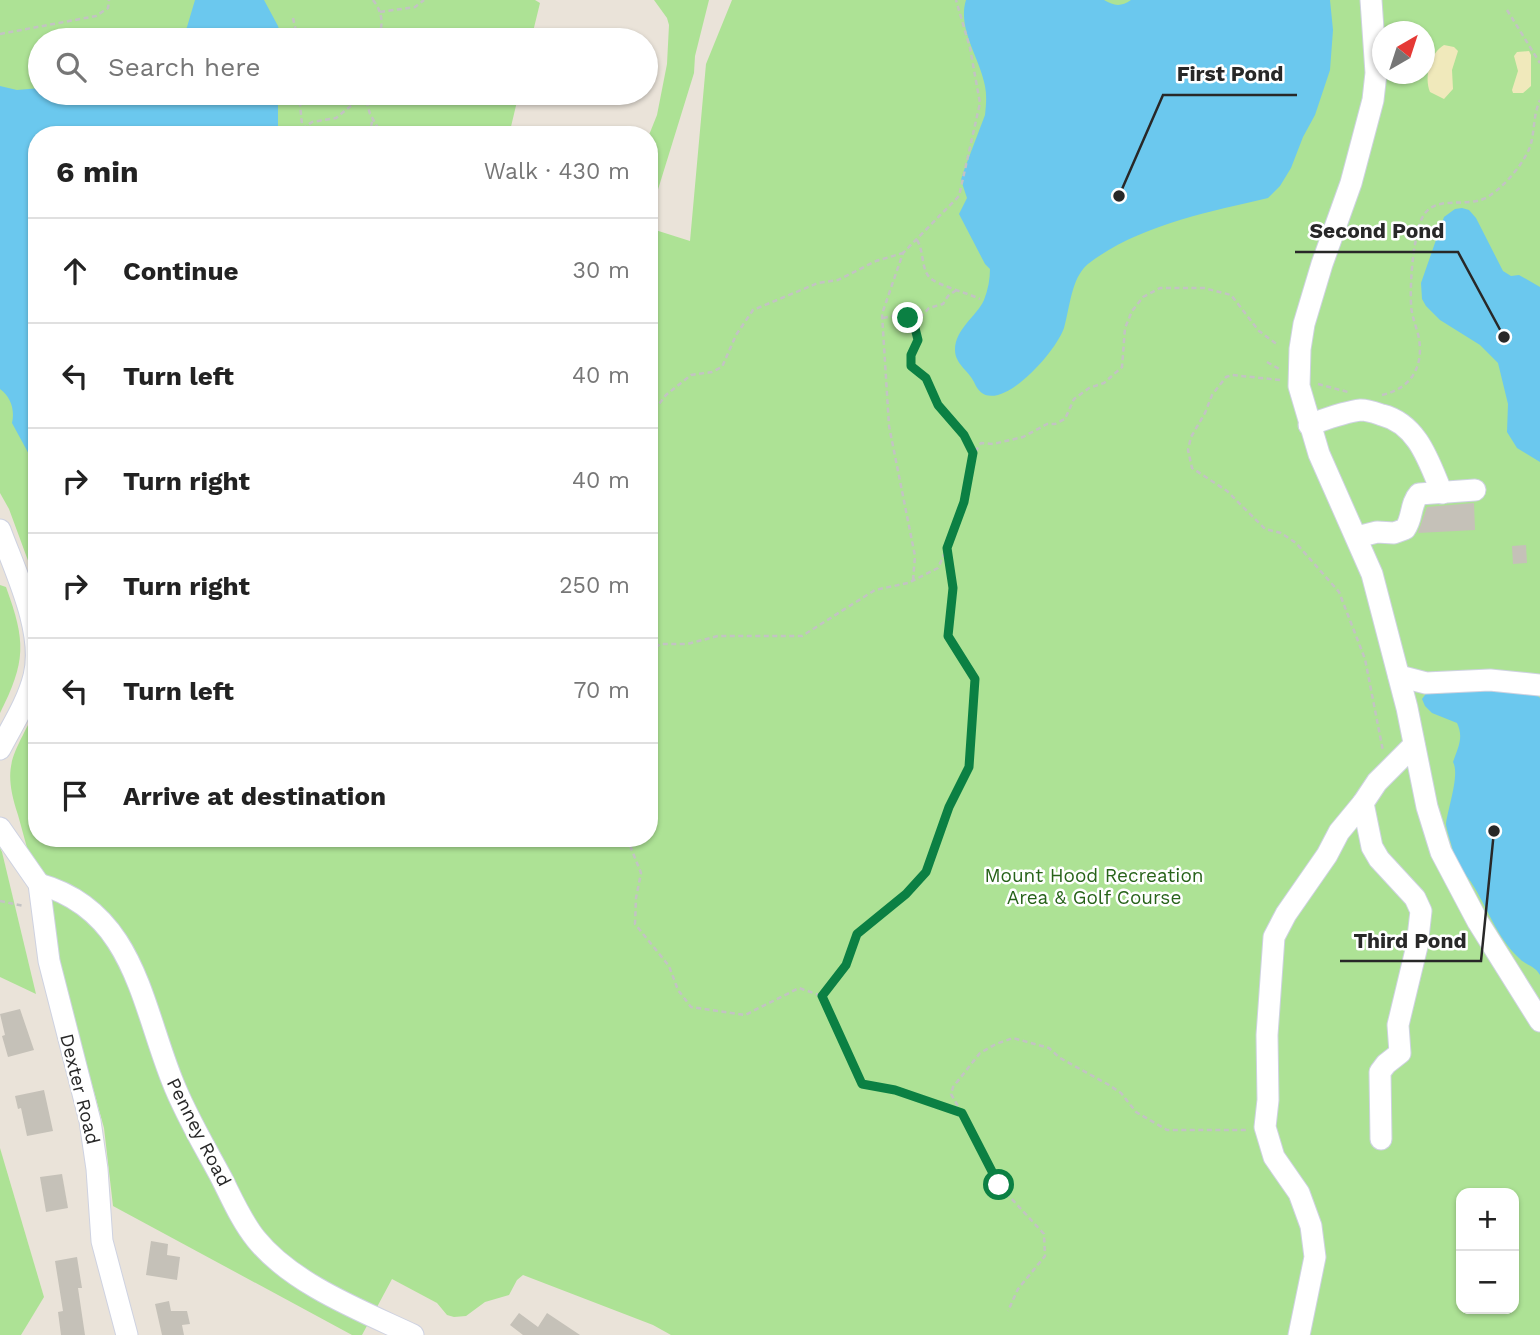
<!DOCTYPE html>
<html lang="en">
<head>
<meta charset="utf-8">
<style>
  :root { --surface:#fff; --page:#f6f6f6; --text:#222; --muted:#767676; --line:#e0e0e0 }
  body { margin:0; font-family:"Work Sans",sans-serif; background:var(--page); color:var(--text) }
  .controls { position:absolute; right:21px; bottom:21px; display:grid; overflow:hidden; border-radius:14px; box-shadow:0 2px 5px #0004 }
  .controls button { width:63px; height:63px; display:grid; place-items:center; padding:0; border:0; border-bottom:2px solid var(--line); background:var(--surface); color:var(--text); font:35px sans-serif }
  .compass { position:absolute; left:1372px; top:21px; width:63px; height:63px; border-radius:50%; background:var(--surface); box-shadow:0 2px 5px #0004; rotate:39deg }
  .stop { position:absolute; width:21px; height:21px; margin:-16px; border:5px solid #0b8043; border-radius:50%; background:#fff }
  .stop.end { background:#0b8043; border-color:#fff; box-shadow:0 2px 7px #0008 }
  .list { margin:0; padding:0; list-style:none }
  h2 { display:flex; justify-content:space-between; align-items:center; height:91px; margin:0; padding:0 28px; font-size:30px }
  h2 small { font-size:23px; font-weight:400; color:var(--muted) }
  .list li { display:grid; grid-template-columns:46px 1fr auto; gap:21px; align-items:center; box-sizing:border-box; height:105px; padding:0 28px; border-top:2px solid var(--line) }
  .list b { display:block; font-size:26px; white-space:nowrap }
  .list em { font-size:23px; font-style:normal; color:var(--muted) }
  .icon { flex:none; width:38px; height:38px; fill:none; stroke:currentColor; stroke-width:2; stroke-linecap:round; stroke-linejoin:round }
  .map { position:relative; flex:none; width:1540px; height:1335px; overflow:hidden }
  .search { position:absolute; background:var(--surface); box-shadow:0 2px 5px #0004; left:28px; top:28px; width:630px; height:77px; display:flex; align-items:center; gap:18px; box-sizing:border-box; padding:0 24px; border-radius:38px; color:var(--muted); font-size:26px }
  .panel { position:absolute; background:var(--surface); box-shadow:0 2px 5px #0004; left:28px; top:126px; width:630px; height:721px; border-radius:28px }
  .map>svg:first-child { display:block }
  .green { fill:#ade295; fill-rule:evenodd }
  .sand { fill:#f0e9bb }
  .water { fill:#6bc8ee }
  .building { fill:#c5c1b8 }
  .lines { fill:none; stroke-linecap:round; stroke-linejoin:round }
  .minor-casing { stroke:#ced2e1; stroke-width:23 }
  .path { stroke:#c3c3c3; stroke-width:2.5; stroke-dasharray:5 3.5; stroke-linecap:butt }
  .minor { stroke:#fff; stroke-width:21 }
  .route { stroke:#0b8043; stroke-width:9 }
  .labels { text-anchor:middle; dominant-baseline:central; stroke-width:5; stroke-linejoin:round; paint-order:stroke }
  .park-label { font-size:19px; fill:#276319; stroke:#fff }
  .street-label { font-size:19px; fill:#282828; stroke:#fff }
  .leader { fill:none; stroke:#282828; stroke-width:2.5 }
  .callout-dot { fill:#282828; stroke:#fff; stroke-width:2.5 }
  .callout-label { font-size:21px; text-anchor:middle; font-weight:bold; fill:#282828; stroke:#fff; stroke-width:5; stroke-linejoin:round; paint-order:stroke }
</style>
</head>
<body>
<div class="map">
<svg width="1540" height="1335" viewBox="0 0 1540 1335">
  <rect width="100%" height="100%" fill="#eae3d9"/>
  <g class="green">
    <polygon points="0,0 535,0 540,3 531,40 40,40 40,93 519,93 509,135 37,135 37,585 9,509 0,493"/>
    <polygon points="654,0 709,0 695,56 694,73 656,196 649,201 649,135 657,115 667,64 669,25 667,18"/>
    <path d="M732,0H1540V1335H671L653,1325L523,1275L517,1280L509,1295L485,1302L466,1316L454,1317L447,1315L437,1303L392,1279L362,1335H352L113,1206L104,1128L18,815C0,761 16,754 37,706V838H649V228L690,241L706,64ZM1382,32H1424V74H1382ZM1461,1193H1514V1309H1461Z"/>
    <path d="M0,585L6,587C26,642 26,661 0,713Z"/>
    <polygon points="0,848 2,852 36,994 0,977"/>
    <polygon points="0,1148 44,1297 21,1335 0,1335"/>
  </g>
  <g class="sand">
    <path d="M1444,45L1454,47L1458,51L1452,70L1453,89L1444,99L1430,92C1424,77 1430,53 1444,45Z"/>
    <polygon points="1529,51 1531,55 1531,86 1523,93 1513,93 1512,90 1518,71 1514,56 1517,52"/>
  </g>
  <g class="water">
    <polygon points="195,0 264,0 278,26 282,40 181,40 187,27"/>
    <path d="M966,0H1104C1114,6 1121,7 1131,0H1330L1333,30L1330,70L1315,115L1303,137L1291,168L1280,186L1268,198C1208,212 1137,226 1088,264C1071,278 1070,308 1064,328C1056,350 1021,389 998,395C985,398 979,393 974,382C969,371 955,364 955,350C955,329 976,317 984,300C988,290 990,279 990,269L985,264L959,214L967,198L961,180L963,173L985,115C986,106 987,96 985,86C980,58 957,29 966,0Z"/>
    <path d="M0,86L17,90L40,88V93H278V135H37V469L12,423C15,410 11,397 0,389Z"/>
    <polygon points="1462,208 1469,210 1476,218 1503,271 1511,276 1519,275 1540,287 1540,462 1517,448 1507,432 1508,404 1498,363 1480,345 1440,320 1426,306 1422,299 1421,283 1444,217 1455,209"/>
    <path d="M1467,689L1536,694L1540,698V975C1534,965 1527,966 1520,959C1496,937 1488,908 1471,882C1465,873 1457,865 1454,855C1453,849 1446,828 1446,824C1448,808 1460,774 1453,762C1458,747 1464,738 1457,723L1432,713L1425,706L1422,699L1428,691L1439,694Z"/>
  </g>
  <g class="building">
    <polygon points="1474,503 1475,530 1418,533 1427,507"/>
    <polygon points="1526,545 1527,563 1513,564 1512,546"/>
    <polygon points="20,1009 34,1050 8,1057 2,1036 5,1035 0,1014"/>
    <polygon points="44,1090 53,1131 27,1136 21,1108 18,1109 15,1096"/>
    <polygon points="62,1174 68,1208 46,1212 40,1177"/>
    <polygon points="151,1241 168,1244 167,1255 180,1257 177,1280 146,1275"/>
    <polygon points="77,1257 82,1288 78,1288 85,1335 61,1335 58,1312 63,1311 55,1261"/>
    <polygon points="169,1301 171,1311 187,1311 190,1324 182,1325 184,1335 162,1335 155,1304"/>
    <polygon points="519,1313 538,1327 547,1313 580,1335 523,1335 510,1325"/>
  </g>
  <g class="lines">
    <g class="minor-casing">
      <g id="minor">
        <polyline points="1371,0 1376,73 1373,100 1351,183 1322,264 1304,324 1300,349 1299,386 1319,454 1372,574 1407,708 1427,807 1441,852 1478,922 1540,1021"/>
        <path d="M1309,425C1326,419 1343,412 1361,410C1368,410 1376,413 1382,415C1418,424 1429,462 1442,493"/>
        <path d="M0,530C15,571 45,632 34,676C28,701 12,726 0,749"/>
        <path d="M1357,537L1377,532L1394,533L1405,529C1413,518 1410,504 1419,494L1475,490"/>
        <polyline points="1399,676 1426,683 1490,680 1540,685"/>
        <polyline points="0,828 39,884 49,961 90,1121 97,1169 102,1241 127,1335"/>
        <path d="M39,884C133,910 141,1002 172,1080C185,1114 205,1147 222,1179C232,1199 242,1222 256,1239C292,1284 362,1311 413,1335"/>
        <polyline points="1381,1139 1380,1072 1386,1064 1400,1053 1398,1025 1417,946 1421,911 1415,898 1379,859 1372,847 1363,803 1377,782 1414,745"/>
        <polyline points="1299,1335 1315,1257 1311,1226 1299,1193 1274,1157 1265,1127 1268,1100 1267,1035 1274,937 1286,914 1327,855 1339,832 1363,803"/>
      </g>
    </g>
    <g class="path">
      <path d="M373,0C383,13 384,25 377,40"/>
      <polyline points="1507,10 1540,63"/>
      <polyline points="380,12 415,7 424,0"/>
      <polyline points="293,18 298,40"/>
      <polyline points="0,34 96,16 108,8 109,0"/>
      <polyline points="302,93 300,104 303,135"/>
      <polyline points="364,93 370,114 382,135"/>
      <polyline points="302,129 312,122 336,118 364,95"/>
      <polyline points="370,135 372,121"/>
      <path d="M917,240C924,251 921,267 929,277C936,285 968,293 980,299"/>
      <polyline points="883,318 899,315 914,324 918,340 911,355 911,366 926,378 938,405 964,435 973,453"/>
      <polyline points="914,324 929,308 943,304 948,296 958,289"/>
      <polyline points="1267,362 1281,370"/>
      <polyline points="1280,380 1232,375 1226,377 1212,395 1205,413 1191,437 1188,450 1192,468 1227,491 1265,529 1281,533 1296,543 1339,592 1365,659 1383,751"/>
      <polyline points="1318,384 1348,392"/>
      <path d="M1382,395C1413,388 1425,364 1418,334C1415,323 1411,314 1411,303C1410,280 1413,245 1420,223C1431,190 1467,211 1489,196C1505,186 1523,164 1530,147C1535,131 1533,115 1540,100"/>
      <polyline points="649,417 666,395 691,375 712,372 722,367 736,335 753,310 818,283 838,280 876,261 903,253"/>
      <polyline points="947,548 953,588 948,636 975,679 969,767 949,807 926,872 906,894 857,934 846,965 822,996 862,1084 895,1090 962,1113 999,1185 1044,1234 1045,1256 1018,1289 1008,1311"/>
      <polyline points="913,580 915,556 889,426 882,314 903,253 959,196 980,103 970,48 956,0"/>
      <path d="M649,653L660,644H687L718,636H802L875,590L908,583L938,568C948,546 958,524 964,501C969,481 968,460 981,443L993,444L1023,437L1047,424H1055L1065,419L1074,399L1089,388L1104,383L1122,367L1125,328L1132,311L1143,297L1160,288H1204L1231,295L1259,331L1278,345"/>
      <polyline points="627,838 641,873 636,898 635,924 669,966 678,990 691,1007 745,1015 799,988 822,996"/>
      <polyline points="0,901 24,906"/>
      <polyline points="962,1113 951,1094 953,1087 980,1053 996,1044 1013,1038 1049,1048 1060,1058 1109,1085 1121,1093 1136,1112 1167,1130 1246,1130"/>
    </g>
    <use href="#minor" class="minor"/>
  </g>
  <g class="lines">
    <polyline class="route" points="908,318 914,324 918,340 911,355 911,366 926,378 938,405 964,435 973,453 964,502 947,548 953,588 948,636 975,679 969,767 949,807 926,872 906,894 857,934 846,965 822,996 862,1084 895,1090 962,1113 999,1185"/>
  </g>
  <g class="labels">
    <g class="park-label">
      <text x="1094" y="875">Mount Hood Recreation<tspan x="1094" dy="22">Area &amp; Golf Course</tspan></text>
    </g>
    <g class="street-label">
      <text transform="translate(80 1089) rotate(76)">Dexter Road</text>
      <text transform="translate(199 1132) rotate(63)">Penney Road</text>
    </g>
  </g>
  <path class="leader" d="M1119 196L1163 95H1297M1504 337L1458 252H1295M1494 831L1481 961H1340"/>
  <g class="callout-dot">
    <circle cx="1119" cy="196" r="7"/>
    <circle cx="1504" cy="337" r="7"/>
    <circle cx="1494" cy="831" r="7"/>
  </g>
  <g class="callout-label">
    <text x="1230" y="81">First Pond</text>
    <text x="1377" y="238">Second Pond</text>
    <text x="1410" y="948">Third Pond</text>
  </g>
</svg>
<div class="controls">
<button>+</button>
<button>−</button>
</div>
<svg class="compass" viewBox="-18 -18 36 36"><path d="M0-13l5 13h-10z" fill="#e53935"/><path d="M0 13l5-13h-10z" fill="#767676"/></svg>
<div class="stop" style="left:999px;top:1185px"></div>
<div class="stop end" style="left:908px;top:318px"></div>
<div class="search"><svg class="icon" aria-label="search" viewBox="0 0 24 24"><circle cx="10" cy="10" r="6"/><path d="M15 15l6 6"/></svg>Search here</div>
<section class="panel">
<h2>6 min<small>Walk · 430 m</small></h2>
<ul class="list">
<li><svg class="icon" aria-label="ahead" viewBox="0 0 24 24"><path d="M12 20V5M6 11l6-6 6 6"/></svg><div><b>Continue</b></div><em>30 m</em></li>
<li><svg class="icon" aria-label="left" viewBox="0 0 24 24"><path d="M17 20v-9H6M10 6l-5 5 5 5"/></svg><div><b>Turn left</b></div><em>40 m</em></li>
<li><svg class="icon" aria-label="right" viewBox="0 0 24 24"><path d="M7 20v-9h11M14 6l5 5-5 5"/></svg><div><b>Turn right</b></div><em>40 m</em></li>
<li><svg class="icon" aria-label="right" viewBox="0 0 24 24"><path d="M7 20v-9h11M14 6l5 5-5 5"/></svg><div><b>Turn right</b></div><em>250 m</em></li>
<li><svg class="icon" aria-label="left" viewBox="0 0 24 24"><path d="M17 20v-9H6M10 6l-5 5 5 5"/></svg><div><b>Turn left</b></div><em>70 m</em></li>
<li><svg class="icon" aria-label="arrive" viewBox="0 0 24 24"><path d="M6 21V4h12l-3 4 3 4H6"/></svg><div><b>Arrive at destination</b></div></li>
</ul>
</section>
</div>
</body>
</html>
